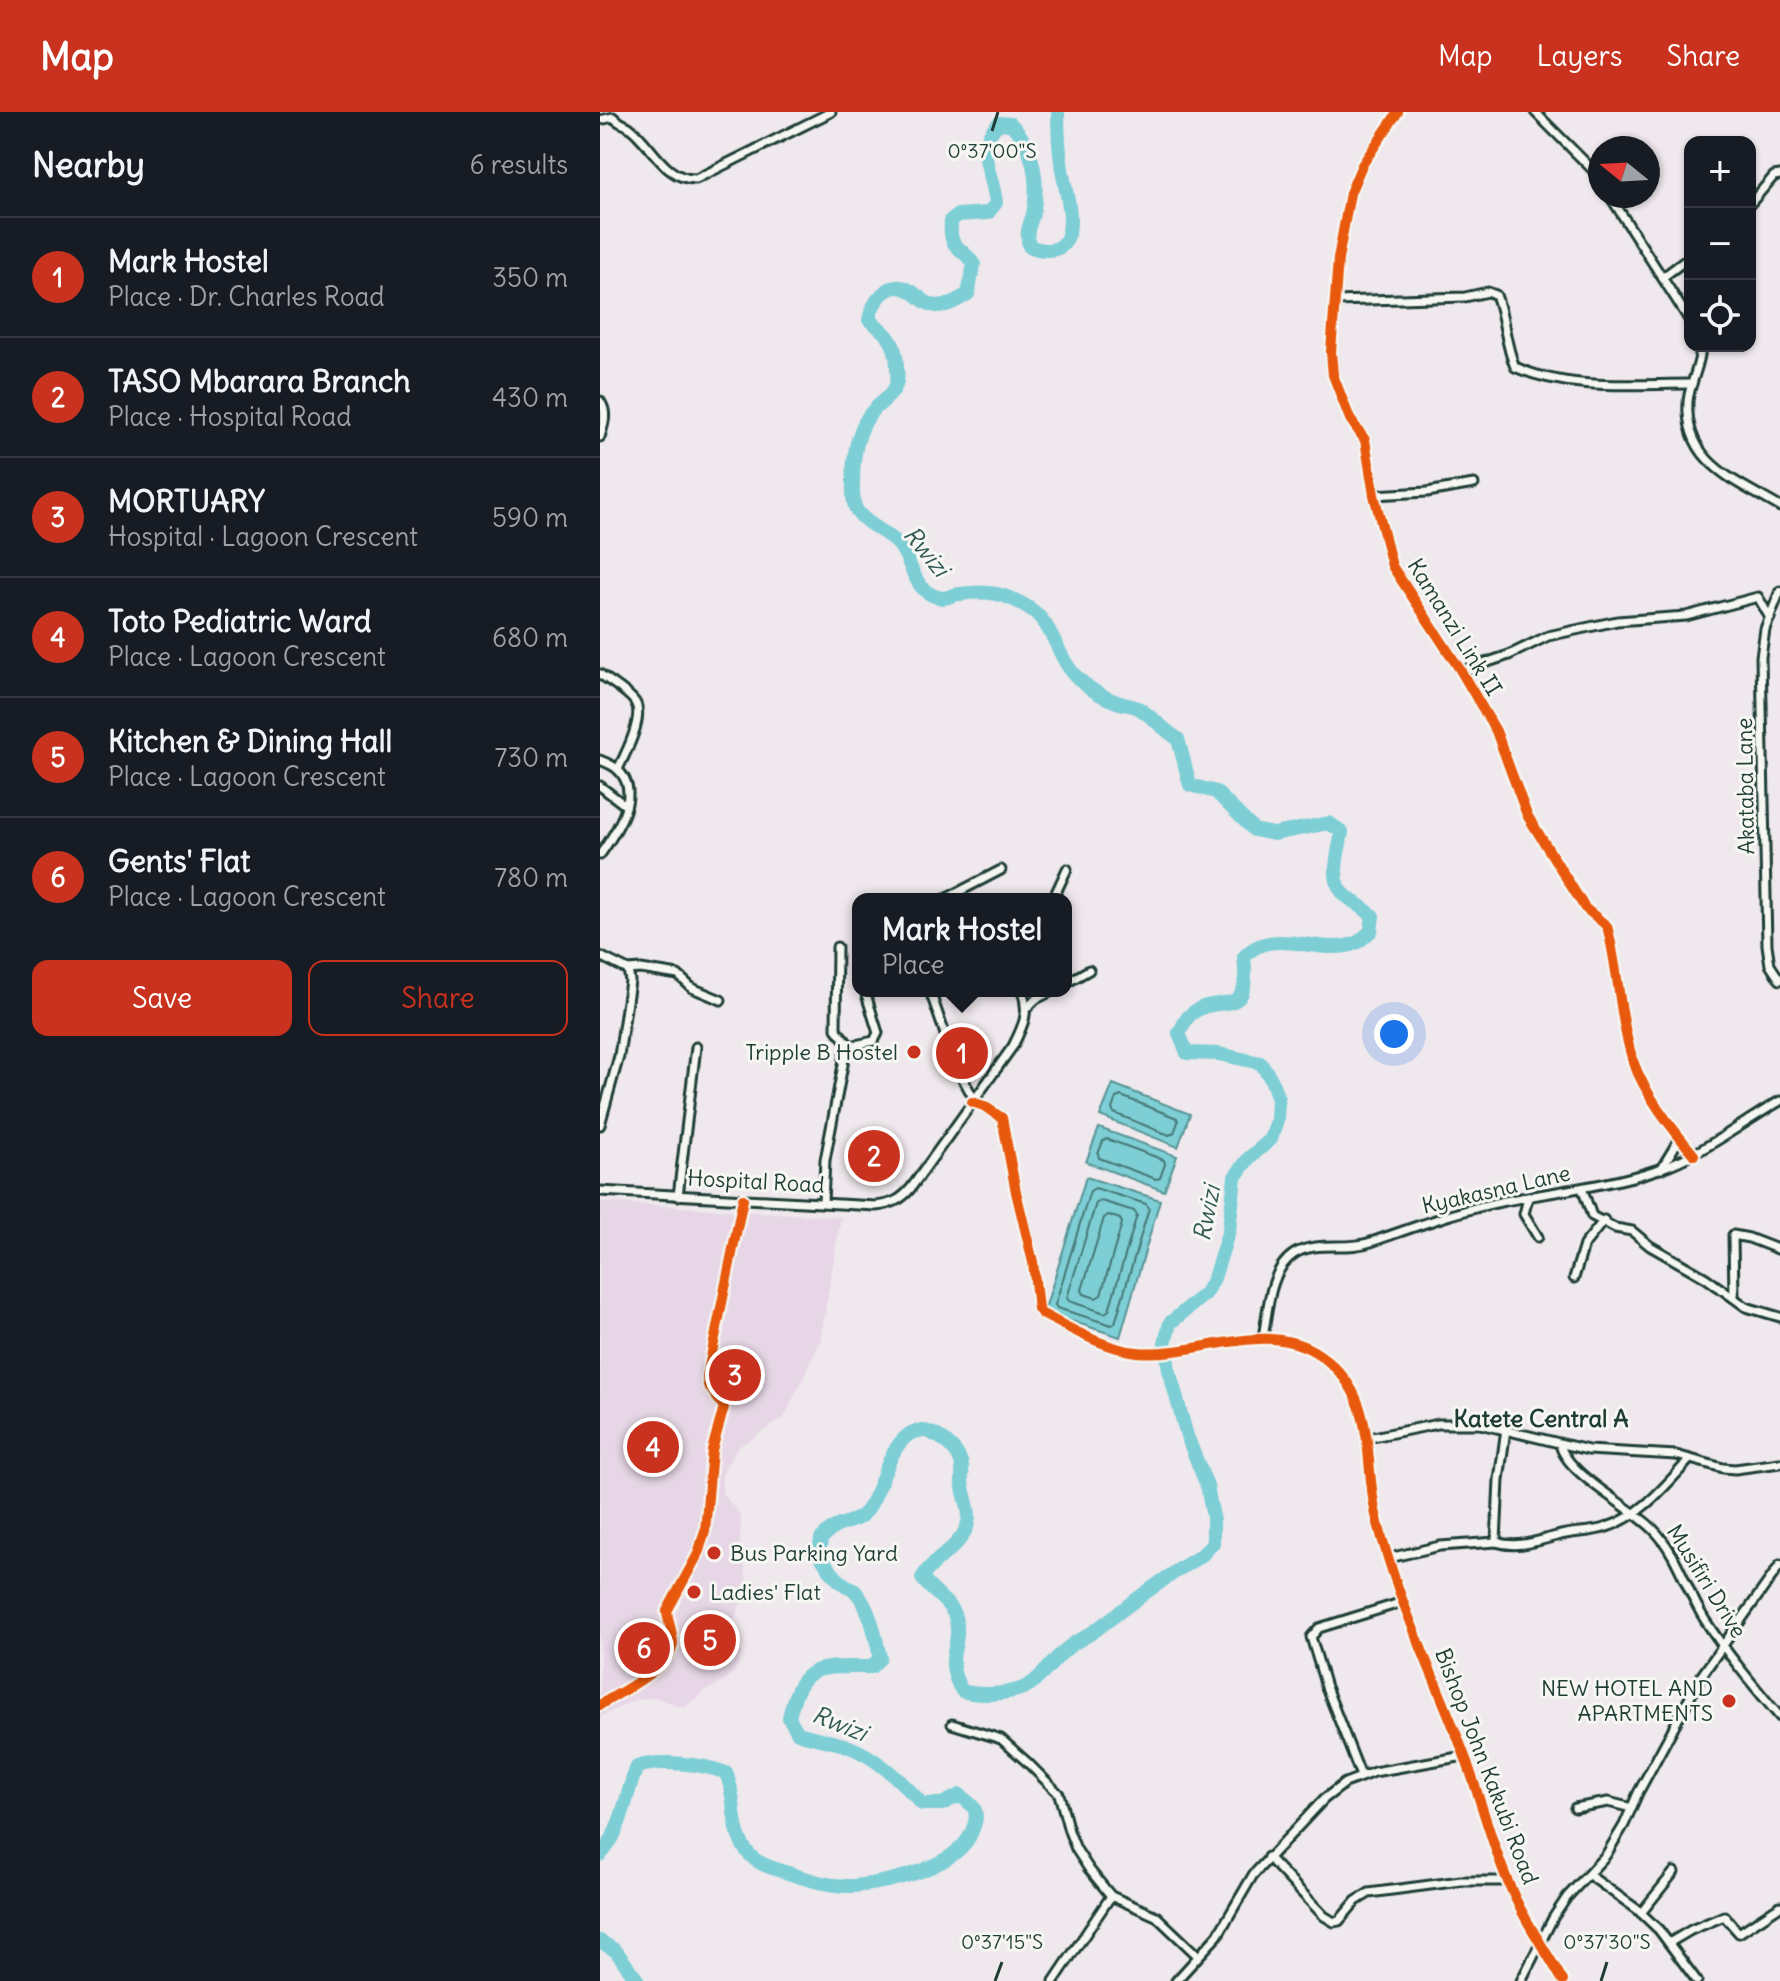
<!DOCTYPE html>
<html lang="en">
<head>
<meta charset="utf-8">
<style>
  :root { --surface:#171b24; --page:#242831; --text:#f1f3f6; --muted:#9ea1a6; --line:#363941; --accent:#c8321e }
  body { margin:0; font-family:Delius,sans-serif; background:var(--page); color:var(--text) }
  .controls { position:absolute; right:24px; top:24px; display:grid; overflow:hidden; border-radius:16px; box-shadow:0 2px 6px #0004 }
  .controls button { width:72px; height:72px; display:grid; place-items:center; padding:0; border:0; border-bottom:2px solid var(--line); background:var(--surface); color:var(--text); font:40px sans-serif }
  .compass { position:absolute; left:988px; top:24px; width:72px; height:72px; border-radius:50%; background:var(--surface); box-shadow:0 2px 6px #0004; rotate:288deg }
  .you { position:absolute; left:794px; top:922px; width:28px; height:28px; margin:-20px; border:6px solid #fff; border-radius:50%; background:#1a73e8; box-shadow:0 0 0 12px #1a73e833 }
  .badge { display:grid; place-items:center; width:52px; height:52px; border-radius:50%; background:var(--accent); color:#fff; font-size:26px; font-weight:700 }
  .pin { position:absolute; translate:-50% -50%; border:4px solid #fff; box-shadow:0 2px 8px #0006 }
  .popup { position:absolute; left:252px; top:781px; width:220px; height:104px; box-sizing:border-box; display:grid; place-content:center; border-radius:16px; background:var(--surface); filter:drop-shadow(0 2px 6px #0005); font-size:26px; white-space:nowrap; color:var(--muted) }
  .popup b { font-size:30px; color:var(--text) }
  .popup::after { content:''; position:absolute; left:50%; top:100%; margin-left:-16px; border:16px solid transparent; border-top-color:var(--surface) }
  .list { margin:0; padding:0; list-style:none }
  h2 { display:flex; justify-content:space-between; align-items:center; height:104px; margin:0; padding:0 32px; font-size:34px }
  h2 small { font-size:26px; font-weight:400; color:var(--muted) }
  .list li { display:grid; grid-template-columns:52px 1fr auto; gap:24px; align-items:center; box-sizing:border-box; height:120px; padding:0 32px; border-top:2px solid var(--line) }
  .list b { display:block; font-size:30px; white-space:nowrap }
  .list p { margin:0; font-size:26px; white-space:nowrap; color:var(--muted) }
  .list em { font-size:26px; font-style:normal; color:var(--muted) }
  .actions { display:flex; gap:16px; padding:24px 32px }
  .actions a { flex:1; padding:18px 0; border:2px solid var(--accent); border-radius:16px; text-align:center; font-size:28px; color:var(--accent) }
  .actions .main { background:var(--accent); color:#fff }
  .icon { flex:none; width:44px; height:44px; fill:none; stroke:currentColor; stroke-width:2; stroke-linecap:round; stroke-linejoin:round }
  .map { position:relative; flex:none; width:1180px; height:1869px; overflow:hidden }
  header { display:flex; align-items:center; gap:48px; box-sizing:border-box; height:112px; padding:0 40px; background:var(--accent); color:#fff }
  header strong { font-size:38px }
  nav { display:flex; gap:44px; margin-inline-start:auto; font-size:28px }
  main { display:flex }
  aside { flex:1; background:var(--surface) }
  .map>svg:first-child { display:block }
  .built { fill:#e7d7e6 }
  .water { fill:#7dced5; stroke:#579495; stroke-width:2 }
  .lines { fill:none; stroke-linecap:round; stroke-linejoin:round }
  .shore { stroke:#457774; stroke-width:2 }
  .river { stroke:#7dced5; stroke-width:14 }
  .minor-casing { stroke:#1f3d34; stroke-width:13 }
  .minor { stroke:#f6f6f2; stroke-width:7 }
  .cycleway-casing { stroke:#f6f6f2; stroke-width:15 }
  .cycleway { stroke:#e8590c; stroke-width:10 }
  .ticks { fill:none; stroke:#1f3d34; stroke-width:3 }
  .poi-dot { fill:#c8321e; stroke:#f6f6f2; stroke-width:3 }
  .labels { text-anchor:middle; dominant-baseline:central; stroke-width:6; stroke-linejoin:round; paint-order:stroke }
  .street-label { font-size:22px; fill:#1f3d34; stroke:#f6f6f2 }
  .poi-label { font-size:22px; fill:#1f3d34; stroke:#f6f6f2; text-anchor:end }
  .water-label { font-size:24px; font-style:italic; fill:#325a54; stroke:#f6f6f2 }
  .neighbourhood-label { font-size:24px; font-weight:bold; fill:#1f3d34; stroke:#f6f6f2 }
  .ticks-label { font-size:20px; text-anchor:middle; fill:#1f3d34; stroke:#f6f6f2; stroke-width:6; stroke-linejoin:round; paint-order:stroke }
</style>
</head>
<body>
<header>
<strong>Map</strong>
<nav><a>Map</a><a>Layers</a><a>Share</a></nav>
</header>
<main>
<aside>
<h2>Nearby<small>6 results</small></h2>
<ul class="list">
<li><span class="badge">1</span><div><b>Mark Hostel</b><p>Place · Dr. Charles Road</p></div><em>350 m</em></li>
<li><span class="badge">2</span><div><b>TASO Mbarara Branch</b><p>Place · Hospital Road</p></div><em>430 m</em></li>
<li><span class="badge">3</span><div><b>MORTUARY</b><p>Hospital · Lagoon Crescent</p></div><em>590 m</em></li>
<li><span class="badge">4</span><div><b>Toto Pediatric Ward</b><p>Place · Lagoon Crescent</p></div><em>680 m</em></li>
<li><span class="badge">5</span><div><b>Kitchen &amp; Dining Hall</b><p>Place · Lagoon Crescent</p></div><em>730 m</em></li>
<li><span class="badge">6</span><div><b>Gents' Flat</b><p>Place · Lagoon Crescent</p></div><em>780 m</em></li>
</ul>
<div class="actions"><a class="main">Save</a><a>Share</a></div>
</aside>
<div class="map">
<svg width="1180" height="1869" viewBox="0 0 1180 1869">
  <rect width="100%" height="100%" fill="#efe8ed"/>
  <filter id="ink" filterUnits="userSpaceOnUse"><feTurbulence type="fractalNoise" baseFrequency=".0125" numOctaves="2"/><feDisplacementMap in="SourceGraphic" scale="16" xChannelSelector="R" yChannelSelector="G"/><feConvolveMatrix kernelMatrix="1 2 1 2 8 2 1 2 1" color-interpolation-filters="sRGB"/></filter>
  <g filter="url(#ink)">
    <polygon class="built" points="0,1090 241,1105 220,1230 184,1306 137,1336 122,1362 122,1381 141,1404 140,1428 146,1463 147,1475 134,1508 141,1528 141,1541 138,1553 126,1568 107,1578 84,1596 55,1585 35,1588 0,1605"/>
    <g class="water">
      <polygon points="513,972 590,1002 578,1035 500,1004"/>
      <polygon points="499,1016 577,1044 564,1079 486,1050"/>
      <polygon points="486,1065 560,1088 520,1225 444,1200"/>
    </g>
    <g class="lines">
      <g class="shore">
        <polygon points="521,984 577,1006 578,1010 574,1021 569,1023 514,1001 512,997 516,986"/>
        <polygon points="507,1027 564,1048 565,1052 560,1066 556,1067 499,1046 498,1042 503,1029"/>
        <polygon points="495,1076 546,1092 549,1096 515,1211 512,1213 457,1196 455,1193 490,1079"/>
        <polygon points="501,1089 534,1099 537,1103 509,1198 505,1201 469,1189 467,1186 496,1091"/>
        <polygon points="508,1103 520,1107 522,1111 501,1183 496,1186 484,1182 482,1178 504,1106"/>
      </g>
      <g class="river">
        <path d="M0,1743C22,1721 25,1683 37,1655C59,1647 104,1652 126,1661C137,1685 130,1716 146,1738C155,1752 172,1756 188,1761C210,1768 231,1775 254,1774C288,1771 359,1755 372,1719C375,1712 378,1704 374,1696C371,1691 364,1687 360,1683L342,1692H322C303,1670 275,1644 247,1634C231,1629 214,1626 198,1621L189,1606C201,1548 220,1556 271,1555L280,1546C276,1525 270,1495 255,1479C249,1473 250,1477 244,1472C233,1465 226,1452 219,1442L221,1427C225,1423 230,1418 235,1415C247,1409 258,1410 267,1398C283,1376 286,1340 308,1323C326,1309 355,1333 361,1350C363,1356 362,1362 362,1369C363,1385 374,1400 366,1417C357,1438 333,1446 322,1466C330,1479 351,1490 355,1505C364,1534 341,1544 362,1579C380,1584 412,1583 429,1573C445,1563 454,1546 469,1535C477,1528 487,1525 496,1518C530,1492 565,1465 602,1443L613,1431V1405L607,1374L587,1324L569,1258L565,1231L570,1211L606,1181L614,1166L629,1118L635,1065L649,1046L671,1027L677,1008L678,987L671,967L661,951L619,942L587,941L579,921C582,916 585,908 589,904C617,877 652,914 644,845C672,812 721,846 756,831C761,829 766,823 771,819L773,804C764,796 755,791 746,784C728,769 739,740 742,720L729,711L674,722L654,718L616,680L590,673L578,627C564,618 552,605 540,597C534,593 524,593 517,590C505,586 491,578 481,569C457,550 455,512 429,496C405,481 388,478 360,482C354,482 348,486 343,486C313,483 313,450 299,433C287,419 267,414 257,399C252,391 253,378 253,369C253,348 256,323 268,305C274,295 286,289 293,279C298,271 298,266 297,256C297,232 289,222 269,208C272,191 288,166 309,178C319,183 325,193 337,194C349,194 358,188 368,182L374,152C358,130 349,140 351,108L358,103L388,101L396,91C393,59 372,36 399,11L411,12C433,34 439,66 434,97C431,114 425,115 429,134C441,139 461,142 467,126C475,106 465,78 462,57C459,38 458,19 458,0"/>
        <polyline points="0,1829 16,1839 38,1869"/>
      </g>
      <g class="minor-casing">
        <g id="minor">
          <path d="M798,0L762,53L750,81L738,147L731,240L733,263L750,307L765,328L774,383L792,454L859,556L896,619L927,703L985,796L1007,814C1019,859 1019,905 1033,949C1045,983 1072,1016 1094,1043"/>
          <polyline points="935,0 992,57 1000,68"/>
          <path d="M0,8L13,5C18,11 23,11 29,15C52,32 64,68 96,67L231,0"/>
          <polyline points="1010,84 1090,209"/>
          <polyline points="1150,92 1174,64 1180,63"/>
          <polyline points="1063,165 1090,145"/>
          <path d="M736,189L865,185L888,180L896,183C905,206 905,232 915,255C969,279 1033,272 1092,272"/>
          <path d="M1101,234C1101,253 1090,270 1088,289C1084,351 1135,368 1180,395"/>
          <path d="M0,289C8,300 4,312 0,325"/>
          <polyline points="774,383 827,380 874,372"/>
          <polyline points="1180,479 1165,517 1161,545 1167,833 1170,853 1180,868"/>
          <polyline points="861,559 909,543 948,524 1017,509 1086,504 1158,485 1170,506"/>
          <path d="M0,562C10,570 27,579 35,590C45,605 25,643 18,657"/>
          <path d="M0,648C5,650 13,653 17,657C44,681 15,721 0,743"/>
          <polyline points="0,674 26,694"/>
          <polyline points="345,787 401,758"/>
          <polyline points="453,787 467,757"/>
          <polyline points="237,835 236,917 250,934"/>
          <polyline points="0,844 28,858 30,869 19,944 0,1013"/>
          <polyline points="28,858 41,857 78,863 92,876 121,888"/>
          <polyline points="466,871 489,858"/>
          <polyline points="330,879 356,954 374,987"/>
          <polyline points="428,895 436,887 452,879"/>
          <path d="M372,990L384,994L402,1006L416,1080L433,1150L438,1197L442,1202C470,1216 505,1237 537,1240C598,1246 666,1205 720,1243C778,1284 763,1343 776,1403C796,1486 834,1563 864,1642C883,1693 895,1747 920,1796C933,1821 949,1844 963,1869"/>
          <polyline points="1061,1057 1080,1026"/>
          <polyline points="982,1076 992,1104 1015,1116 1032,1119 1050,1134 1106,1166 1146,1195 1180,1205"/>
          <path d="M0,1079L276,1094C292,1092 301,1088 311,1076L413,934C423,914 430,901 422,879"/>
          <polyline points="78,1084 96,935"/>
          <polyline points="928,1086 924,1102 938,1125"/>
          <polyline points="223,1090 225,1048 246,937 250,934 274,929 278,921 265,879"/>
          <polyline points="974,1166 984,1133 1004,1108"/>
          <polyline points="1134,1185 1133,1123 1149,1126 1180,1138"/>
          <path d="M663,1225C668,1199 669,1158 694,1142C716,1128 747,1139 771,1130C815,1115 859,1098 905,1089C956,1079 1009,1074 1059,1057C1103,1042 1140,1012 1180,989"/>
          <polyline points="768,1326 838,1312 880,1312 988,1338 1076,1343 1123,1356 1135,1357 1180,1351"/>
          <path d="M960,1332C966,1362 1030,1394 1053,1417C1078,1442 1086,1478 1105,1508C1127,1542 1154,1574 1180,1605"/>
          <path d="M896,1430C918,1437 936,1429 957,1424C974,1419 991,1421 1007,1415C1041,1404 1065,1374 1089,1348"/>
          <polyline points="789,1446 840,1434 896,1430 899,1368 906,1317"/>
          <path d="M0,1593C18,1581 72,1555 73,1531C73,1521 68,1510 67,1499L98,1442L105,1419L112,1338L124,1295L108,1273L107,1265L143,1087"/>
          <polyline points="352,1612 401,1627 427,1650 459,1682 469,1719 476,1737 489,1757 511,1784 556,1804 598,1844"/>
          <polyline points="761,1664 726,1575 711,1525 719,1516 803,1490"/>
          <polyline points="975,1696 1008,1690 1032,1696"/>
          <polyline points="668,1745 724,1804 734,1810 739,1809 756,1789 769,1781 861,1769 908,1769"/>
          <polyline points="989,1763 1038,1798 1059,1818 1097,1869"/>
          <polyline points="1041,1801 1074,1760"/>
          <polyline points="1069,1831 1091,1818 1124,1804 1139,1821 1180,1794"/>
          <polyline points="454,1869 511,1784"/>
          <polyline points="576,1869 618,1823 653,1763 724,1687 745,1671 774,1660 864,1644"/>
          <polyline points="921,1869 953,1806 967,1785 1006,1743 1024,1713 1038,1681 1102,1563 1180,1453"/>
        </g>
      </g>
      <use href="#minor" class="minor"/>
      <g class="cycleway-casing">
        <g id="cycleway">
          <path d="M798,0L762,53L750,81L738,147L731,240L733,263L750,307L765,328L774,383L792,454L859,556L896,619L927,703L985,796L1007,814C1019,859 1019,905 1033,949C1045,983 1072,1016 1094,1043"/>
          <path d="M372,990L384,994L402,1006L416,1080L433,1150L438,1197L442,1202C470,1216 505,1237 537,1240C598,1246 666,1205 720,1243C778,1284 763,1343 776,1403C796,1486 834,1563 864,1642C883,1693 895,1747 920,1796C933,1821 949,1844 963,1869"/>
          <path d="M0,1593C18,1581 72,1555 73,1531C73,1521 68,1510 67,1499L98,1442L105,1419L112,1338L124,1295L108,1273L107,1265L143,1087"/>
        </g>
      </g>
      <use href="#cycleway" class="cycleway"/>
    </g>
  </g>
  <path class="ticks" d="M392,19L398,0M395,1869L402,1850M1001,1869L1007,1850"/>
  <g class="poi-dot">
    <circle cx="314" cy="940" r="8"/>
    <circle cx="114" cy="1441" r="8"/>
    <circle cx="94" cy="1480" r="8"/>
    <circle cx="1129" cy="1589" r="8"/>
  </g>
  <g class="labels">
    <g class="street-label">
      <text transform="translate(855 515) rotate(58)">Kamanzi Link II</text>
      <text transform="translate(1145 674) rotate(-91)">Akataba Lane</text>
      <text transform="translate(156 1069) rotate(3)">Hospital Road</text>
      <text transform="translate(896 1077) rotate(-13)">Kyakasna Lane</text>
      <text transform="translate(1107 1469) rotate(58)">Musifiri Drive</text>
      <text transform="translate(887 1654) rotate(69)">Bishop John Kakubi Road</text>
    </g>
    <g class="poi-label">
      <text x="298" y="940">Tripple B Hostel</text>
      <text x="130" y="1441" text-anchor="start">Bus Parking Yard</text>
      <text x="110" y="1480" text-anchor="start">Ladies' Flat</text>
      <text x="1113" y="1576">NEW HOTEL AND<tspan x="1113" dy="25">APARTMENTS</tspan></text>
    </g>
    <g class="water-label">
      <text transform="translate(327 439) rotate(51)">Rwizi</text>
      <text transform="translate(606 1101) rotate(-79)">Rwizi</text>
      <text transform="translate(240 1611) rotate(22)">Rwizi</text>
    </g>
    <g class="neighbourhood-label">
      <text x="941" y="1306">Katete Central A</text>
    </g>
  </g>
  <g class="ticks-label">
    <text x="392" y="46">0°37'00"S</text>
    <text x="1007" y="1837">0°37'30"S</text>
    <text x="402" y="1837">0°37'15"S</text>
  </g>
</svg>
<div class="controls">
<button>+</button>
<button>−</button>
<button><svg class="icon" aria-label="locate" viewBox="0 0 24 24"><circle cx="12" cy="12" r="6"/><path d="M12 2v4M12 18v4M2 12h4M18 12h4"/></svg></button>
</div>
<svg class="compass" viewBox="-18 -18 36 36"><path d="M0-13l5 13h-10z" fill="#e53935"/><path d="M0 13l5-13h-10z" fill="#9ea1a6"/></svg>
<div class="you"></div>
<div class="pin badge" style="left:362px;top:941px">1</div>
<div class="popup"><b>Mark Hostel</b>Place</div>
<div class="pin badge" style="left:274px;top:1044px">2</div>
<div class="pin badge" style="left:135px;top:1263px">3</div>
<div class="pin badge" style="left:53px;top:1335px">4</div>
<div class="pin badge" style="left:110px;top:1528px">5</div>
<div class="pin badge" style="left:44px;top:1536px">6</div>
</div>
</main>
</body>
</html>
